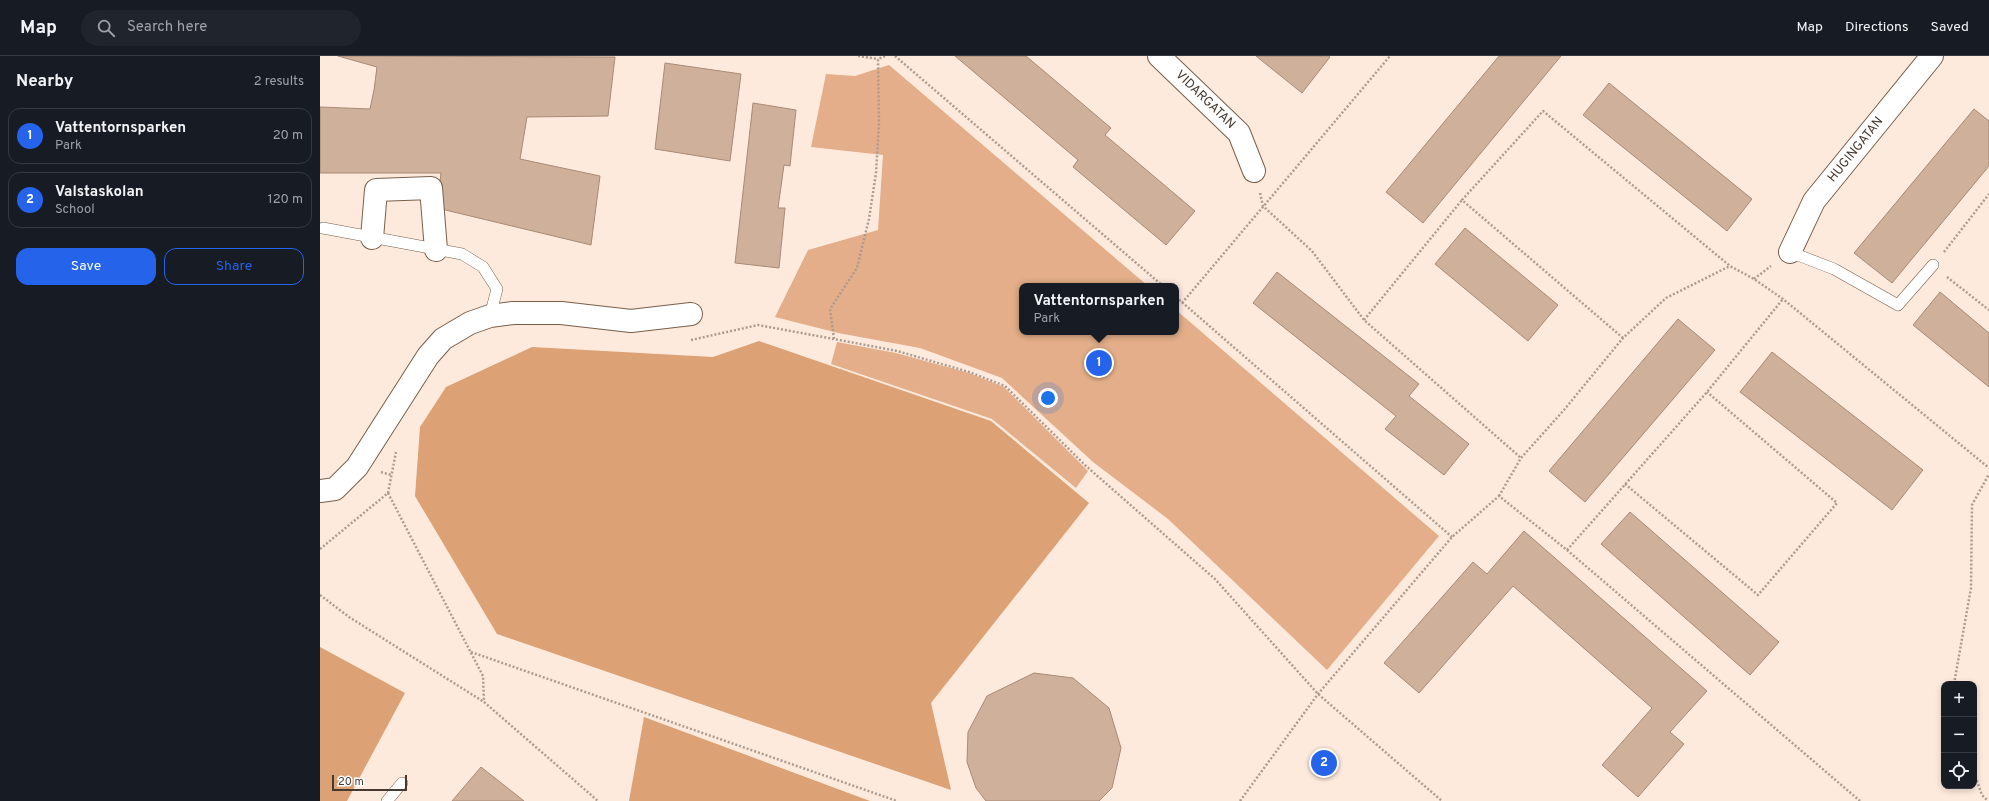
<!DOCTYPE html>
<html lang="en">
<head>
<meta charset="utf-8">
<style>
  :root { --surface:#171b24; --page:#20242c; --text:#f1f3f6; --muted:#9ea1a6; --line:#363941; --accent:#2563eb }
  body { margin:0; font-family:Overpass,sans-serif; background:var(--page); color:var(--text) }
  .controls { position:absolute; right:12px; bottom:12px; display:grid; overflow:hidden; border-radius:8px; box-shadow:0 2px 6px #0003 }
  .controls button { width:36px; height:36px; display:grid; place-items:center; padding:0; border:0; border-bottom:1px solid var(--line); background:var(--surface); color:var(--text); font:20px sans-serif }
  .scale { position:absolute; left:12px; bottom:10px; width:75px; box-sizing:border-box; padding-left:4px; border:2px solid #463930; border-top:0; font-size:11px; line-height:14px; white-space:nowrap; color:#463930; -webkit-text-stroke:3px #fff; paint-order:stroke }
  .you { position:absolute; left:728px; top:342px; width:14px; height:14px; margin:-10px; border:3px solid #fff; border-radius:50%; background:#1a73e8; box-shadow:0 0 0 6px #1a73e833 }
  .badge { display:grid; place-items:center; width:26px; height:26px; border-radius:50%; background:var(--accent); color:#fff; font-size:13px; font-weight:700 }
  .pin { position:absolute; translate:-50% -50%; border:2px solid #fff; box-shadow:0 1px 4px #0006 }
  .popup { position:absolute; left:699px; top:227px; width:160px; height:52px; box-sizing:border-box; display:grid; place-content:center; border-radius:8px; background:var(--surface); filter:drop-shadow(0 1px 3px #0005); font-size:13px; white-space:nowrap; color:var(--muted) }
  .popup b { font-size:15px; color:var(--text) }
  .popup::after { content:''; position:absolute; left:50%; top:100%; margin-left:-8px; border:8px solid transparent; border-top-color:var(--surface) }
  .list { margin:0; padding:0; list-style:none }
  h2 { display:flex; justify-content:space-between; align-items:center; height:52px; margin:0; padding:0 16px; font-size:17px }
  h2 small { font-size:13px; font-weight:400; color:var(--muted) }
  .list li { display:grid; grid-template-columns:26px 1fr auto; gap:12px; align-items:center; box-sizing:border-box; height:56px; margin:0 8px 8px; padding:0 8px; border:1px solid var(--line); border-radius:12px }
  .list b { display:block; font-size:15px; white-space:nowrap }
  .list p { margin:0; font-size:13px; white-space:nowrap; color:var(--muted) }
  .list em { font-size:13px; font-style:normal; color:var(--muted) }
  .actions { display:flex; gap:8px; padding:12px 16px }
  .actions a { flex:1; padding:9px 0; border:1px solid var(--accent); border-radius:12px; text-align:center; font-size:14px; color:var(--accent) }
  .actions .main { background:var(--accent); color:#fff }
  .icon { flex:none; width:22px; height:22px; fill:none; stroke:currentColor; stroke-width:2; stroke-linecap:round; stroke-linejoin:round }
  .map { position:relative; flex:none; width:1669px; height:745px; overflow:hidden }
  header { display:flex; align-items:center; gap:24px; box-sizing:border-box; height:56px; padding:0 20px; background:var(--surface); border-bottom:1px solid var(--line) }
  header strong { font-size:19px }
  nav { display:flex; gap:22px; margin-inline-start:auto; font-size:14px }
  .search { width:280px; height:36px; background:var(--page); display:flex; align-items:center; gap:10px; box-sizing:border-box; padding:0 14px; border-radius:22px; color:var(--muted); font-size:15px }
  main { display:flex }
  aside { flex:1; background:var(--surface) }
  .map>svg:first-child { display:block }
  .green { fill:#e3ae89 }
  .forest { fill:#dca175 }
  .building { fill:#cfb09a; stroke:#a88a75 }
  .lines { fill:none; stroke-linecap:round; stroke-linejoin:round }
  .service-casing { stroke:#795e4a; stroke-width:12 }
  .minor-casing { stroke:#795e4a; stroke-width:24 }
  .path { stroke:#ac9b90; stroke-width:2.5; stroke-dasharray:2 2; stroke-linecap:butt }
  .service { stroke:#fff; stroke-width:11 }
  .minor { stroke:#fff; stroke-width:22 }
  .labels { text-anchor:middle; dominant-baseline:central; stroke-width:3.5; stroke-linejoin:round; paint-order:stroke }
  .street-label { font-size:13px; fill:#463930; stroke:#fff }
</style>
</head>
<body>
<header>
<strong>Map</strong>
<div class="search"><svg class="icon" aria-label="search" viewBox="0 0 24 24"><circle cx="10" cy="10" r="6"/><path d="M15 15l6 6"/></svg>Search here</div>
<nav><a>Map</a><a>Directions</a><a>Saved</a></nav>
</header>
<main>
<aside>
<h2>Nearby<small>2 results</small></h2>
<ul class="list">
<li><span class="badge">1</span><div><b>Vattentornsparken</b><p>Park</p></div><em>20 m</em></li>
<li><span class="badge">2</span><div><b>Valstaskolan</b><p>School</p></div><em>120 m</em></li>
</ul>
<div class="actions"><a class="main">Save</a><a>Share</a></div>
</aside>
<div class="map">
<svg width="1669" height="745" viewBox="0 0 1669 745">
  <rect width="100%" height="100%" fill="#feeadd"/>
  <g class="green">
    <polygon points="569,9 828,230 702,230 702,276 856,276 856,254 1119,480 1007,614 848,463 773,406 682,322 600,292 518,277 455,261 488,194 558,174 563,99 491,91 506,18 535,20"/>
    <polygon points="517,286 576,297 649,317 684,331 768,415 756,432 672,363 511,308"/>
  </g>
  <g class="forest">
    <polygon points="439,285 671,365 769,447 611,647 631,734 177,578 95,440 100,371 126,331 212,291 393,301"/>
    <polygon points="0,591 85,637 27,745 0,745"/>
    <polygon points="324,661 550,745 309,745"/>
  </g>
  <g class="building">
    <polygon points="18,0 295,1 288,60 207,61 200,103 280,120 271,189 117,152 121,117 0,117 0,51 50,53 54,34 57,11"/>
    <polygon points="635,0 706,0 791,72 785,79 875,155 846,189 753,111 758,104"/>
    <polygon points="936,0 1009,0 1010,1 982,37"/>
    <polygon points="1179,0 1241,0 1103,167 1066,136"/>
    <polygon points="345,7 421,18 410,105 335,93"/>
    <polygon points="1289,27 1432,143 1407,175 1263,59"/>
    <polygon points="433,47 476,54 470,110 464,109 458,152 465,152 459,212 415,207"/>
    <polygon points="1654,53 1669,65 1669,110 1572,227 1534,197"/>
    <polygon points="1145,172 1238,249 1208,285 1115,208"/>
    <polygon points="957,216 1099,328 1089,340 1149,388 1124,419 1065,373 1076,360 933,247"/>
    <polygon points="1620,236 1669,277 1669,331 1593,269"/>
    <polygon points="1358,263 1395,294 1265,446 1229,415"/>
    <polygon points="1452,296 1603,414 1572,454 1420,336"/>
    <polygon points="1310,456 1459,586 1430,619 1281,488"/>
    <polygon points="1204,475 1387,635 1350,676 1364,688 1318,741 1282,709 1332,652 1193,530 1099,637 1064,607 1153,506 1167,518"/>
    <polygon points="714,617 753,622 789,652 801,692 792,732 779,745 666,745 656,732 647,706 648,676 667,640"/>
    <polygon points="161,711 204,745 132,745"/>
  </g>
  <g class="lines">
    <g class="service-casing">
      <g id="service">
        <polyline points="3,172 142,198 163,211 177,233 170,260"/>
        <polyline points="1470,196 1514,213 1578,249 1613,209"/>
        <polyline points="67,745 82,727"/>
      </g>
    </g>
    <g class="minor-casing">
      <g id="minor">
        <polyline points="839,0 919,77 934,115"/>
        <polyline points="52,182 56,134 111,132 116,194"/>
        <polyline points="1470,196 1494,145 1612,0"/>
        <polyline points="0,435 15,433 37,411 108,300 123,283 150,267 170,260 193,257 241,257 311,265 371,258"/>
      </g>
    </g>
    <g class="path">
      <polyline points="538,0 558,3"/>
      <polyline points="565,0 558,3 559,67 556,117 549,163 537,212 510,253 514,283 577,295 649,316 685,330 766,410 895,523 998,638 1122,745"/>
      <polyline points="575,0 843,230"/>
      <polyline points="940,137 943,150 992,195 1044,264 1201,402"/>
      <polyline points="1624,196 1669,138"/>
      <polyline points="1627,221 1669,254"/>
      <polyline points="1434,223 1451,210"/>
      <polyline points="856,241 1132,481"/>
      <polyline points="862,247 1070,0"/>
      <polyline points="1044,264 1142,144"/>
      <polyline points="1303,282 1142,144 1223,55 1410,210 1434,223 1463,243 1669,412"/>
      <polyline points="371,284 438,269 514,283"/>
      <polyline points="61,416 71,419"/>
      <polyline points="1305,428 1438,539 1517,447 1387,336"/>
      <polyline points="68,437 163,620 164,646"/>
      <polyline points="1179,440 1201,402 1244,354 1303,282 1346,242 1410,210"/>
      <polyline points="0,493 68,437 76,396"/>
      <polyline points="1247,494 1387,336 1463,243"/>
      <polyline points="0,539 29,561 164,646 278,745"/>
      <polyline points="151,596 577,745"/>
      <polyline points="1634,628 1651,532 1652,449 1669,418"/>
      <polyline points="1654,717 1662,739 1668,745"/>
      <polyline points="920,745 998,638 1132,481 1179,440 1247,494 1540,745"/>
    </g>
    <use href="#service" class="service"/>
    <use href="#minor" class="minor"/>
  </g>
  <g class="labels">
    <g class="street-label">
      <text transform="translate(885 44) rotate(44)">VIDARGATAN</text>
      <text transform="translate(1536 94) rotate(-51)">HUGINGATAN</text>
    </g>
  </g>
</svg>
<div class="controls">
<button>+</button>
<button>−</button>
<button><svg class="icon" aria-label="locate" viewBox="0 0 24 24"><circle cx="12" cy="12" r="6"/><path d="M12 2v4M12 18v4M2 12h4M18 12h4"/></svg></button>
</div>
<div class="scale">20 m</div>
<div class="you"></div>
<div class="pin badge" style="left:779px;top:307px">1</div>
<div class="popup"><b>Vattentornsparken</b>Park</div>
<div class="pin badge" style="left:1004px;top:707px">2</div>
</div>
</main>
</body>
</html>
